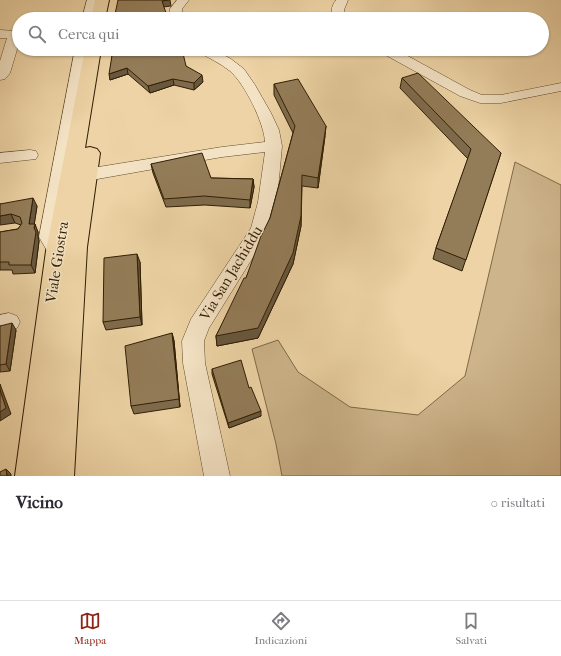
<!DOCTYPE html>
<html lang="it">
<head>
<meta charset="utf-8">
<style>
  :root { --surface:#fff; --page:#f7f7f7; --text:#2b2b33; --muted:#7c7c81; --line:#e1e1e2; --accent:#8f2418 }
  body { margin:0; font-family:"IM FELL French Canon",serif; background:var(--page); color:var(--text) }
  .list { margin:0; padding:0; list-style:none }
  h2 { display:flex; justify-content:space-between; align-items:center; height:52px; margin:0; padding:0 16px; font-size:17px }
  h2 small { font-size:13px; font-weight:400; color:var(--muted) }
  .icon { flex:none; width:22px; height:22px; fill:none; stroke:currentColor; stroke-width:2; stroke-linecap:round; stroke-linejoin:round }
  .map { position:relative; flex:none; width:561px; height:476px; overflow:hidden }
  .search { position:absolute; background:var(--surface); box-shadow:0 1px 3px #0004; left:12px; right:12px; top:12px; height:44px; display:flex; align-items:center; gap:10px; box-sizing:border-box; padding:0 14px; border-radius:22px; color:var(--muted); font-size:15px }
  .sheet { height:124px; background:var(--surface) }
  nav { display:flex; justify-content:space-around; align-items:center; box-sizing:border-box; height:56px; border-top:1px solid var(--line); background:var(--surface); font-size:11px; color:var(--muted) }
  nav a { display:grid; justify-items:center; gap:2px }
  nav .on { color:var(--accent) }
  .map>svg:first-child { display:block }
  .green { fill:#cdb48a; stroke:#7f6947 }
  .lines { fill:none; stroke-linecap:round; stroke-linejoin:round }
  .street-casing { stroke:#604b2c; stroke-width:1 }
  .primary-casing { stroke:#311e04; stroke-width:2 }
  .street { fill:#f3e2c4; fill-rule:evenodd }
  .primary { fill:#edd3a5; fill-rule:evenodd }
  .wall { fill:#7e6b4c; stroke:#311e04 }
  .shaded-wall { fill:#67573e; stroke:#311e04 }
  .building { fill:#937c58; stroke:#311e04 }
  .labels { text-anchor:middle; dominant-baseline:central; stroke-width:3; stroke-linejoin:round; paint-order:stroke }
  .street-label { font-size:15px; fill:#311e04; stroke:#f3e2c4 }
</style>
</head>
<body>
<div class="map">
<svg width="561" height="476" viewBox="0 0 561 476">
  <rect width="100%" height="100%" fill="#edd3a5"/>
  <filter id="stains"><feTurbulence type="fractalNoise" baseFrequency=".005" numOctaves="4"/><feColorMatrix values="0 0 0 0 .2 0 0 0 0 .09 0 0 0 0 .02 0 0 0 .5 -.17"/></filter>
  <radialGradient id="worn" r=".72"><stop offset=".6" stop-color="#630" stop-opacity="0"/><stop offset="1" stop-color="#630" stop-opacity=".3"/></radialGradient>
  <polygon class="green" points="515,162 561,185 561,476 282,476 276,444 252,349 278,340 298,372 350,407 418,415 465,376"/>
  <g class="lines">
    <g class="street-casing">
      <g id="street">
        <polygon points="87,0 99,0 94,19 82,19"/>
        <polygon points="177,0 189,0 182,9 182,19 170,19 170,9"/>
        <path d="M336,0H348L344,10L347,19H335C330,12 331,7 336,0Z"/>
        <polygon points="0,30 16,31 19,36 19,43 10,73 5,79 0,80 0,61 7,38 0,38"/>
        <polygon points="75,49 89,49 58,236 67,251 64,256 57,258 50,256 39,237"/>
        <path d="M196,49H213L231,59L244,69L255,85L271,113L279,130L282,146L278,190L269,228L260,246L209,328L204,341L205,363L230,476H204L183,363L182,341L191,319L251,228L258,202L265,152L222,157L86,181L80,179L77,175L80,171L86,169L222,147L265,142C264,123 245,84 230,71C220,63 209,58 198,52Z"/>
        <polygon points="378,49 395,49 470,90 482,95 501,95 561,83 561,91 501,103 480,103 460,96 380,52"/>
        <polygon points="30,150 36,151 38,155 36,159 0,163 0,153"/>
        <polygon points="9,313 17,316 20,322 17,328 0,333 0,315"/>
      </g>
    </g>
    <g class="primary-casing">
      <g id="primary">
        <polygon points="95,0 109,0 105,19 91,19"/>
        <polygon points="85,49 101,49 85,148 90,147 97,149 100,153 87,247 74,476 15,476 46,251"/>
      </g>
    </g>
    <use href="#street" class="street"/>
    <use href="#primary" class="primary"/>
  </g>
  <g class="wall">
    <polygon points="113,49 186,66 203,82 194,90 174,85 150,93 128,74 110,80"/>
    <polygon points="402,78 501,153 462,271 433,259 436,248 468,159 400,88"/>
    <polygon points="274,84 325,136 318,188 302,186 301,226 293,264 258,338 217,346 216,336 246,278 270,218 293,133 274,95"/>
    <polygon points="151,164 211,178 253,179 254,187 250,208 205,205 166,207 153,173"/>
    <polygon points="0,204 37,206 34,224 38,232 38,236 39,241 35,273 13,274 12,270 0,270 0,232 18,229 21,225 15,223"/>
    <polygon points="140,262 142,325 106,330 103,322"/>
    <polygon points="0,326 16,330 10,371 0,372"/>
    <polygon points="172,333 174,341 180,407 134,414 131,406"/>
    <polygon points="212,369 249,388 261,416 229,428 212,374"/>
  </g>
  <g class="shaded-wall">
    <polygon points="168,0 170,0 171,6 163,7 162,1"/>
    <polygon points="127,68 128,74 110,80 109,74"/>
    <polygon points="202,75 203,82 194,90 194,83"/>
    <polygon points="173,79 174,85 150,93 148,86"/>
    <polygon points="326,126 325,136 318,188 318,178"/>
    <polygon points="253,179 254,187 250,208 250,200"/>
    <polygon points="33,198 37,206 33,233 29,224"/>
    <polygon points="11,214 15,223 0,225 0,216"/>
    <polygon points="301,216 301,226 293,264 258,338 217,346 216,336"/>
    <polygon points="35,224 38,232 38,236 39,241 35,273 31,265 34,228"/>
    <polygon points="137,254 140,262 142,325 140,317"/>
    <polygon points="12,323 16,330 10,371 6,364"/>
    <polygon points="172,333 174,341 180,407 179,399"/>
    <polygon points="0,384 11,414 0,421"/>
    <polygon points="261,411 261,416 229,428 228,423"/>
    <polygon points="6,469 11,474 11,476 7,476"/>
  </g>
  <g class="building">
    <polygon points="118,0 168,0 162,1 168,19 114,19"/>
    <polygon points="113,49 182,49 186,66 202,75 194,83 173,79 148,86 127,68 109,74"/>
    <polygon points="418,73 501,153 466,260 436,248 471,149 402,78"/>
    <polygon points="298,79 326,126 318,178 302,175 301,216 293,253 258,328 216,336 244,278 246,278 261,236 270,218 295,126 274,84"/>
    <polygon points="202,153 211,178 253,179 250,200 204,196 164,199 151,164"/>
    <polygon points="33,198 29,224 35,224 34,228 36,232 31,265 9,265 9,262 0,262 0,232 18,229 22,223 20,217 11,214 0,216 0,204"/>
    <polygon points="137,254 140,317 103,322 104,258"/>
    <polygon points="12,323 6,364 0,365 0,326"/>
    <polygon points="172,333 179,399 131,406 125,346"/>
    <polygon points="241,360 249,388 251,387 261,411 228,423 212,369"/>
    <polygon points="0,390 6,408 0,412"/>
    <polygon points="6,469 7,476 0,476 0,472"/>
  </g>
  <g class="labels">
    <g class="street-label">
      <text transform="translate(57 262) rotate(-81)">Viale Giostra</text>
      <text transform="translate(231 273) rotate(-59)">Via San Jachiddu</text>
    </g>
  </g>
  <rect width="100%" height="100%" filter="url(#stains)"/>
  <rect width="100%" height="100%" fill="url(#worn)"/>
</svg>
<div class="search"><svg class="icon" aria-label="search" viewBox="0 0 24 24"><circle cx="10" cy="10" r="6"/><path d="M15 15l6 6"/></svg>Cerca qui</div>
</div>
<section class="sheet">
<h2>Vicino<small>0 risultati</small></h2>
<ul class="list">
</ul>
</section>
<nav>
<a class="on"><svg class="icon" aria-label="map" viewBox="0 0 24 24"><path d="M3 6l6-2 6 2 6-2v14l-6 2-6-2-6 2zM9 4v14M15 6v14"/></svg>Mappa</a>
<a><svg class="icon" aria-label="directions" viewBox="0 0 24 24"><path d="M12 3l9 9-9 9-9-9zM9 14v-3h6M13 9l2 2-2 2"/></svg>Indicazioni</a>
<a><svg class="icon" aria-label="saved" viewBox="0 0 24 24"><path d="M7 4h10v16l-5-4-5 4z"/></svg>Salvati</a>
</nav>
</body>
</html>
